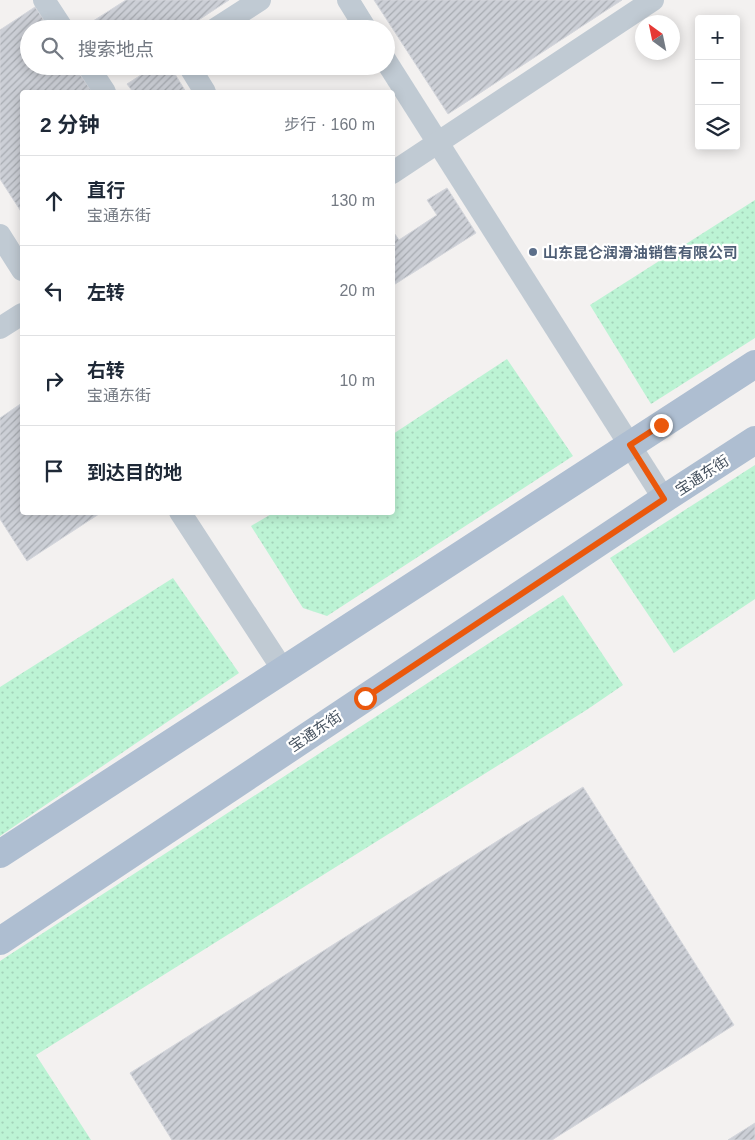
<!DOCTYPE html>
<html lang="zh">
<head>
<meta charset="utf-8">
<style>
  :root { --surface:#fff; --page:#f2f2f3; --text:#1f2937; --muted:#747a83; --line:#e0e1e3 }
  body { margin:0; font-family:Arial,"Noto Sans SC",sans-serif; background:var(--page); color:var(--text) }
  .controls { position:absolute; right:15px; top:15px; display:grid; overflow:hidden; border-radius:5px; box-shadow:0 2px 12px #0003 }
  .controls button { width:45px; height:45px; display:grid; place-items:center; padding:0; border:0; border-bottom:1px solid var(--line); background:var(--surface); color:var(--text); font:25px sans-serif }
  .compass { position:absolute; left:635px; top:15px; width:45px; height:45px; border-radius:50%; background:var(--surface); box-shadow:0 2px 12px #0003; rotate:327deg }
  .stop { position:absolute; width:15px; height:15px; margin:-11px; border:4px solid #ea580c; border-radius:50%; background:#fff }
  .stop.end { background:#ea580c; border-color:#fff; box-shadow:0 1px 5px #0008 }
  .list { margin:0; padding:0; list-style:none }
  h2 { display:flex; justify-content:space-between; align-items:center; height:65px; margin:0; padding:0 20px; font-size:21px }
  h2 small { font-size:16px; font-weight:400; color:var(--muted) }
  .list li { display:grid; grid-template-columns:32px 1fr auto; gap:15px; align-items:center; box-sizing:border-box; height:90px; padding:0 20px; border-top:1px solid var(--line) }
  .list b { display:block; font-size:19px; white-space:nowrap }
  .list p { margin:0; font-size:16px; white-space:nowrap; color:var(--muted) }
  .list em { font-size:16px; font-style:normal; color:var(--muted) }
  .icon { flex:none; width:28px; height:28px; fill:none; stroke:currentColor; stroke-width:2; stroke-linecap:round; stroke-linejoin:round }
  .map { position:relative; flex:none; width:755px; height:1140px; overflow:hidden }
  .search { position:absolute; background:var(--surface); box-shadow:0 2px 12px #0003; left:20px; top:20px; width:375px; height:55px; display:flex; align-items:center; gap:12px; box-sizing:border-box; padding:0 18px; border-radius:28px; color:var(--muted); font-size:19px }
  .panel { position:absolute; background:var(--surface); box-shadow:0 2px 12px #0003; left:20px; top:90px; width:375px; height:425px; border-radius:5px }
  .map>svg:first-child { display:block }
  .garden { fill:url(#garden-dots) }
  .building { fill:url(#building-hatch); stroke:#d4d6dc }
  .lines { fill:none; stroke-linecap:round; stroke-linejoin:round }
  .minor { stroke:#c0cad3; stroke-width:22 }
  .major { stroke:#aebed1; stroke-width:28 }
  .route { stroke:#ea580c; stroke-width:6 }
  .service-dot { fill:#5c6f8a; stroke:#fff; stroke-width:2 }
  .labels { text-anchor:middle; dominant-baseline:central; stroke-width:4.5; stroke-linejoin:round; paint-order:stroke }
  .service-label { font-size:15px; font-weight:bold; fill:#4e5e75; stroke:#fff; text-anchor:start }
  .street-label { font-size:15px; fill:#475360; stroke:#fff }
</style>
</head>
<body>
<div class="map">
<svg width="755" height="1140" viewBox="0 0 755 1140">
  <defs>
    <pattern id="garden-dots" width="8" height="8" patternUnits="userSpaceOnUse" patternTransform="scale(1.25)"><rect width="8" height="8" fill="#bcf3d4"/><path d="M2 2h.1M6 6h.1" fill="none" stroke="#a3d2b9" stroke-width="1.8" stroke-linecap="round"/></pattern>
    <pattern id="building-hatch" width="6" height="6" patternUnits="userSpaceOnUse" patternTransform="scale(1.25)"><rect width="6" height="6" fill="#cccfd6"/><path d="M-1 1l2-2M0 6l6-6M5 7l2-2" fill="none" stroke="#a7abb1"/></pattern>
  </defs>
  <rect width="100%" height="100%" fill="#f3f1f0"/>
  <g class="garden">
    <polygon points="755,200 755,338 651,404 590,305"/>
    <polygon points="507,359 573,456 327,616 303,608 251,526 273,513 392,512 393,434"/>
    <polygon points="755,465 755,599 674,653 610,558"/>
    <polygon points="173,578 239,673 0,836 0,687"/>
    <polygon points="563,595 623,685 588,709 36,1055 91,1140 0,1140 0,961"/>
  </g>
  <g class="building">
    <polygon points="126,0 229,0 185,29 93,29 90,23"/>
    <polygon points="374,0 622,0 448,114"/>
    <polygon points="35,7 50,29 29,29 29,66 74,66 92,92 22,92 22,213 0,179 0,30"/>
    <polygon points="155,66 170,66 186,92 133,92 127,84"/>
    <polygon points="447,188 476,233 392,286 392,230 399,240 437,215 427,200"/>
    <polygon points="22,403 22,512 102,512 27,561 0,519 0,418"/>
    <polygon points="583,787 734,1025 552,1140 172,1140 130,1073"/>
    <polygon points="755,1123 755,1140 728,1140"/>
  </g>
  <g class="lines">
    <g class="minor">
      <polyline points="44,0 63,29"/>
      <polyline points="348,0 366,29"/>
      <polyline points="215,29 260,0"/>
      <polyline points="386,61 664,499"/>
      <polyline points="88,66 105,92"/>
      <polyline points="189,66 205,92"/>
      <polyline points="392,173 653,0"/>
      <polyline points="0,235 22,270"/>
      <polyline points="0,328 22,314"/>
      <polyline points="180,512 283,670"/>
    </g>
    <g class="major">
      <polyline points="0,854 755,364"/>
      <polyline points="0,941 664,499 755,440"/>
    </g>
  </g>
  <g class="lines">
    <polyline class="route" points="365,698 664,499 630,445 661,425"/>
  </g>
  <circle class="service-dot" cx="533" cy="252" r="5"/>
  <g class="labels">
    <g class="service-label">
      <text x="543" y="252">山东昆仑润滑油销售有限公司</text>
    </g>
    <g class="street-label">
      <text transform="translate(702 475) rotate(-33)">宝通东街</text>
      <text transform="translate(315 731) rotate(-34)">宝通东街</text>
    </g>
  </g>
</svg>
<div class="controls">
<button>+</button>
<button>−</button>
<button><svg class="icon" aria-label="layers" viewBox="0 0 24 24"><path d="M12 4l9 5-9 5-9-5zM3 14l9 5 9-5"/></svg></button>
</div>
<svg class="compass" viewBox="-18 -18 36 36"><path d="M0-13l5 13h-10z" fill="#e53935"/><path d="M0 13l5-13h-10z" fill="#747a83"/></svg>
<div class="stop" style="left:365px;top:698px"></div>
<div class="stop end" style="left:661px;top:425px"></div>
<div class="search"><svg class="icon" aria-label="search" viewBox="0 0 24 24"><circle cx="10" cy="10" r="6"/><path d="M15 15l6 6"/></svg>搜索地点</div>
<section class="panel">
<h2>2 分钟<small>步行 · 160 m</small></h2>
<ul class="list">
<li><svg class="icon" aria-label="ahead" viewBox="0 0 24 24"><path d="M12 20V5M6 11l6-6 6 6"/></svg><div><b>直行</b><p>宝通东街</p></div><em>130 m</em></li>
<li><svg class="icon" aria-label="left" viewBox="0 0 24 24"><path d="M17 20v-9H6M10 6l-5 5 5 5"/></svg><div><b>左转</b></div><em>20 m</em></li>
<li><svg class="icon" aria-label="right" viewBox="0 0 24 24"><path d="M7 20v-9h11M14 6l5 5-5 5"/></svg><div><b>右转</b><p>宝通东街</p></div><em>10 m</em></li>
<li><svg class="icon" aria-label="arrive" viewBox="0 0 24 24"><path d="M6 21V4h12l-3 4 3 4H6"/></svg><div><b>到达目的地</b></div></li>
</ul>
</section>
</div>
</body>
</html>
